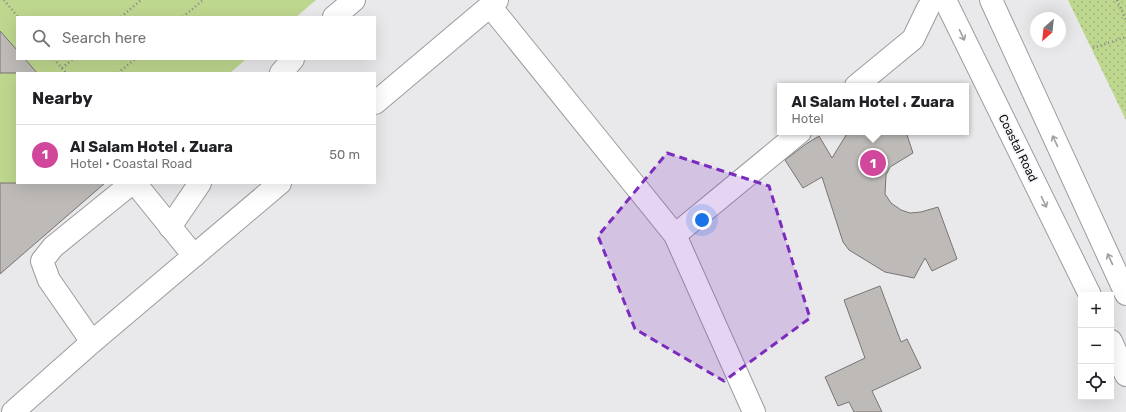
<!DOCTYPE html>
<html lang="en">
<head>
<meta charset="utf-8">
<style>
  :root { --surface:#fff; --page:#f2f2f2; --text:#202124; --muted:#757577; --line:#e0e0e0; --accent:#b94dad }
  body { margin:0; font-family:Rubik,sans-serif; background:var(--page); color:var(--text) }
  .controls { position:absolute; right:12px; bottom:12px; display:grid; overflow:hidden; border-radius:0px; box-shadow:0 4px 16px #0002 }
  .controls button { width:36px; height:36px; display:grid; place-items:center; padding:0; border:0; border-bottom:1px solid var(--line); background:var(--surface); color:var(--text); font:20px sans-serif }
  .compass { position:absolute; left:1030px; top:12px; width:36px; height:36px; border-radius:50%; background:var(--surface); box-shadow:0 4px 16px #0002; rotate:207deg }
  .you { position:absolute; left:702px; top:220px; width:14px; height:14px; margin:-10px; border:3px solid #fff; border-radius:50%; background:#1a73e8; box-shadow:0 0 0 6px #1a73e833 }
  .badge { display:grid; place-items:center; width:26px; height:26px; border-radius:50%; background:var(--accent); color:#fff; font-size:13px; font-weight:700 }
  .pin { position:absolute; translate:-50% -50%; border:2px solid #fff; box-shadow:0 1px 4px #0006 }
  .popup { position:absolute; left:777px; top:83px; width:192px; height:52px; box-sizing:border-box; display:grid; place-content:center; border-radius:0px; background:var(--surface); filter:drop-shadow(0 1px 3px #0005); font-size:13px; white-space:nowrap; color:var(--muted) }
  .popup b { font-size:15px; color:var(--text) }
  .popup::after { content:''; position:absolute; left:50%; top:100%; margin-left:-8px; border:8px solid transparent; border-top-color:var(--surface) }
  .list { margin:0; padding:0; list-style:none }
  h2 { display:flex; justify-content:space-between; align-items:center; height:52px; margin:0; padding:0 16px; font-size:17px }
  h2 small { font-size:13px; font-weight:400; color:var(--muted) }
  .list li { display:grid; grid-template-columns:26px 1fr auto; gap:12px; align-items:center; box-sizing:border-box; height:60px; padding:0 16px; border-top:1px solid var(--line) }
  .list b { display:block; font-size:15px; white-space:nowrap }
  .list p { margin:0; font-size:13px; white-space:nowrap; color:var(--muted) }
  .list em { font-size:13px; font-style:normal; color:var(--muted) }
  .icon { flex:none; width:22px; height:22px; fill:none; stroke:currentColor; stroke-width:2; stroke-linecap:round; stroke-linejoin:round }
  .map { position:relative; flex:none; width:1126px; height:412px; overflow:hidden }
  .search { position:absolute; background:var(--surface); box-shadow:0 4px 16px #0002; left:16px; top:16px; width:360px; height:44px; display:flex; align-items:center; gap:10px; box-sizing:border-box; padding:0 14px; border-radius:0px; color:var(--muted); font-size:15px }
  .panel { position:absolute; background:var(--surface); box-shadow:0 4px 16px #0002; left:16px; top:72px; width:360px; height:112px; border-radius:0px }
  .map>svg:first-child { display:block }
  .grass { fill:#bed78f }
  .garden { fill:url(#garden-dots) }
  .building { fill:#bdbab8; stroke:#787573 }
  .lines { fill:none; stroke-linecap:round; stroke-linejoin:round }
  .minor-casing { stroke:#9c9b9f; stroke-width:24 }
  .highway-casing { stroke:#9c9b9f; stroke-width:24 }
  .path { stroke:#858486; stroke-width:2.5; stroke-dasharray:1 3; stroke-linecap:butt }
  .minor { stroke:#fff; stroke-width:22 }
  .highway { stroke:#fff; stroke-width:22 }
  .oneway { stroke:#9f9f9f }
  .marked { fill:#7b2cbf; fill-opacity:0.2; stroke:#7b2cbf; stroke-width:3; stroke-dasharray:8 5; stroke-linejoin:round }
  .labels { text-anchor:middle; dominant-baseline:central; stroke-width:3.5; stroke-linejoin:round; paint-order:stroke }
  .street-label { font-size:12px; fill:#0f0f10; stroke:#f6f5f9 }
</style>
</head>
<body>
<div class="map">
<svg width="1126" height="412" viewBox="0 0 1126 412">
  <defs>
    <pattern id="garden-dots" width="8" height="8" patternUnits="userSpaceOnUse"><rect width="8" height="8" fill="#bed78f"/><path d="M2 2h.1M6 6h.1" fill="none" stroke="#a2b77a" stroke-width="1.8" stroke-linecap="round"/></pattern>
  </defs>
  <rect width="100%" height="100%" fill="#e9e8eb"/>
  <polygon class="grass" points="0,0 316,0 296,17 17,17 17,59 246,59 230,73 17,73 17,183 105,183 0,274"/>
  <polygon class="garden" points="1068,0 1126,0 1126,120"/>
  <g class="building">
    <polygon points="0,31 17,50 17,59 25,59 37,73 0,73"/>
    <polygon points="848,132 906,132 913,153 890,167 886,175 885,194 891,203 901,210 910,213 921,212 938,207 957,259 932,271 925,258 914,278 885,272 849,250 843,242 822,177 803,188 785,160 806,144 819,136 832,158"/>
    <polygon points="0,183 105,183 0,274"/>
    <polygon points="880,286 901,342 907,339 921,368 872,391 882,412 854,412 849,402 838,406 825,377 865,358 844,300"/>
  </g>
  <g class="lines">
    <g class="minor-casing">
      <g id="minor">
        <polyline points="490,6 675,235 754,412"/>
        <polyline points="334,17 354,0"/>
        <polyline points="281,73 293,59"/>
        <polyline points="856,86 913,39 928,8"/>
        <polyline points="375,103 497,0"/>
        <polyline points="135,183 194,256"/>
        <polyline points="170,227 200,183"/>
        <polyline points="675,235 800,132"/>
        <polyline points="92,342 49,280 42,261 53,247 132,183"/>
        <polyline points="13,412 92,342 280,183"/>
      </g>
    </g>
    <g class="highway-casing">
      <g id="highway">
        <polyline points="945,0 1090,295"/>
        <polyline points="991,0 1126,294"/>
        <polyline points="1111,341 1126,375"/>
      </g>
    </g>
    <g class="path">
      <polyline points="4,0 18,17"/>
      <polyline points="1117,0 1126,20"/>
      <polyline points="121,17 141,0"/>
      <polyline points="183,17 203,0"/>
      <polyline points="1093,48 1126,37"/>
      <polyline points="54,59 66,73"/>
      <polyline points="62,68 73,59"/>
      <polyline points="118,73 135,59"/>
    </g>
    <use href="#minor" class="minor"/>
    <use href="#highway" class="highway"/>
  </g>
  <defs><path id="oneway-shaft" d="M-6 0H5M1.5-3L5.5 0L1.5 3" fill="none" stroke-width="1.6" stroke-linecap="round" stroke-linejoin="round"/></defs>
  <g class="oneway">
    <use href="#oneway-shaft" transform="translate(962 35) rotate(64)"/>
    <use href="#oneway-shaft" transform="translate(1055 141) rotate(-115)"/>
    <use href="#oneway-shaft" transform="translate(1044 202) rotate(64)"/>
    <use href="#oneway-shaft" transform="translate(1110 259) rotate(-115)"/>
  </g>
  <path class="marked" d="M667,153L769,186L810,318L724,381L635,329L598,236Z"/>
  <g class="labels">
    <g class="street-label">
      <text transform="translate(1018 148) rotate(64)">Coastal Road</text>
    </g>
  </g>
</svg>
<div class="controls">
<button>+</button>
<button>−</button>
<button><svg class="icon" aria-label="locate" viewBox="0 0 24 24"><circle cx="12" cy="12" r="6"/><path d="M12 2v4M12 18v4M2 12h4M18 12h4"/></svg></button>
</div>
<svg class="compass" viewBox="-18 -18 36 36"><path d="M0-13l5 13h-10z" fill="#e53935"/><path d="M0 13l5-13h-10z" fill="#757577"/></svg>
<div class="you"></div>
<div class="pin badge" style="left:873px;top:163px;background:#d1479c">1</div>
<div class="popup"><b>Al Salam Hotel ، Zuara</b>Hotel</div>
<div class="search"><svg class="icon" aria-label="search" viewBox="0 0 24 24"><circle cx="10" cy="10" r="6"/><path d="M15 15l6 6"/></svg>Search here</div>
<section class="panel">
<h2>Nearby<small></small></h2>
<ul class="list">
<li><span class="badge" style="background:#d1479c">1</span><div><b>Al Salam Hotel ، Zuara</b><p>Hotel · Coastal Road</p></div><em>50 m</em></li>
</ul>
</section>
</div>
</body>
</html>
